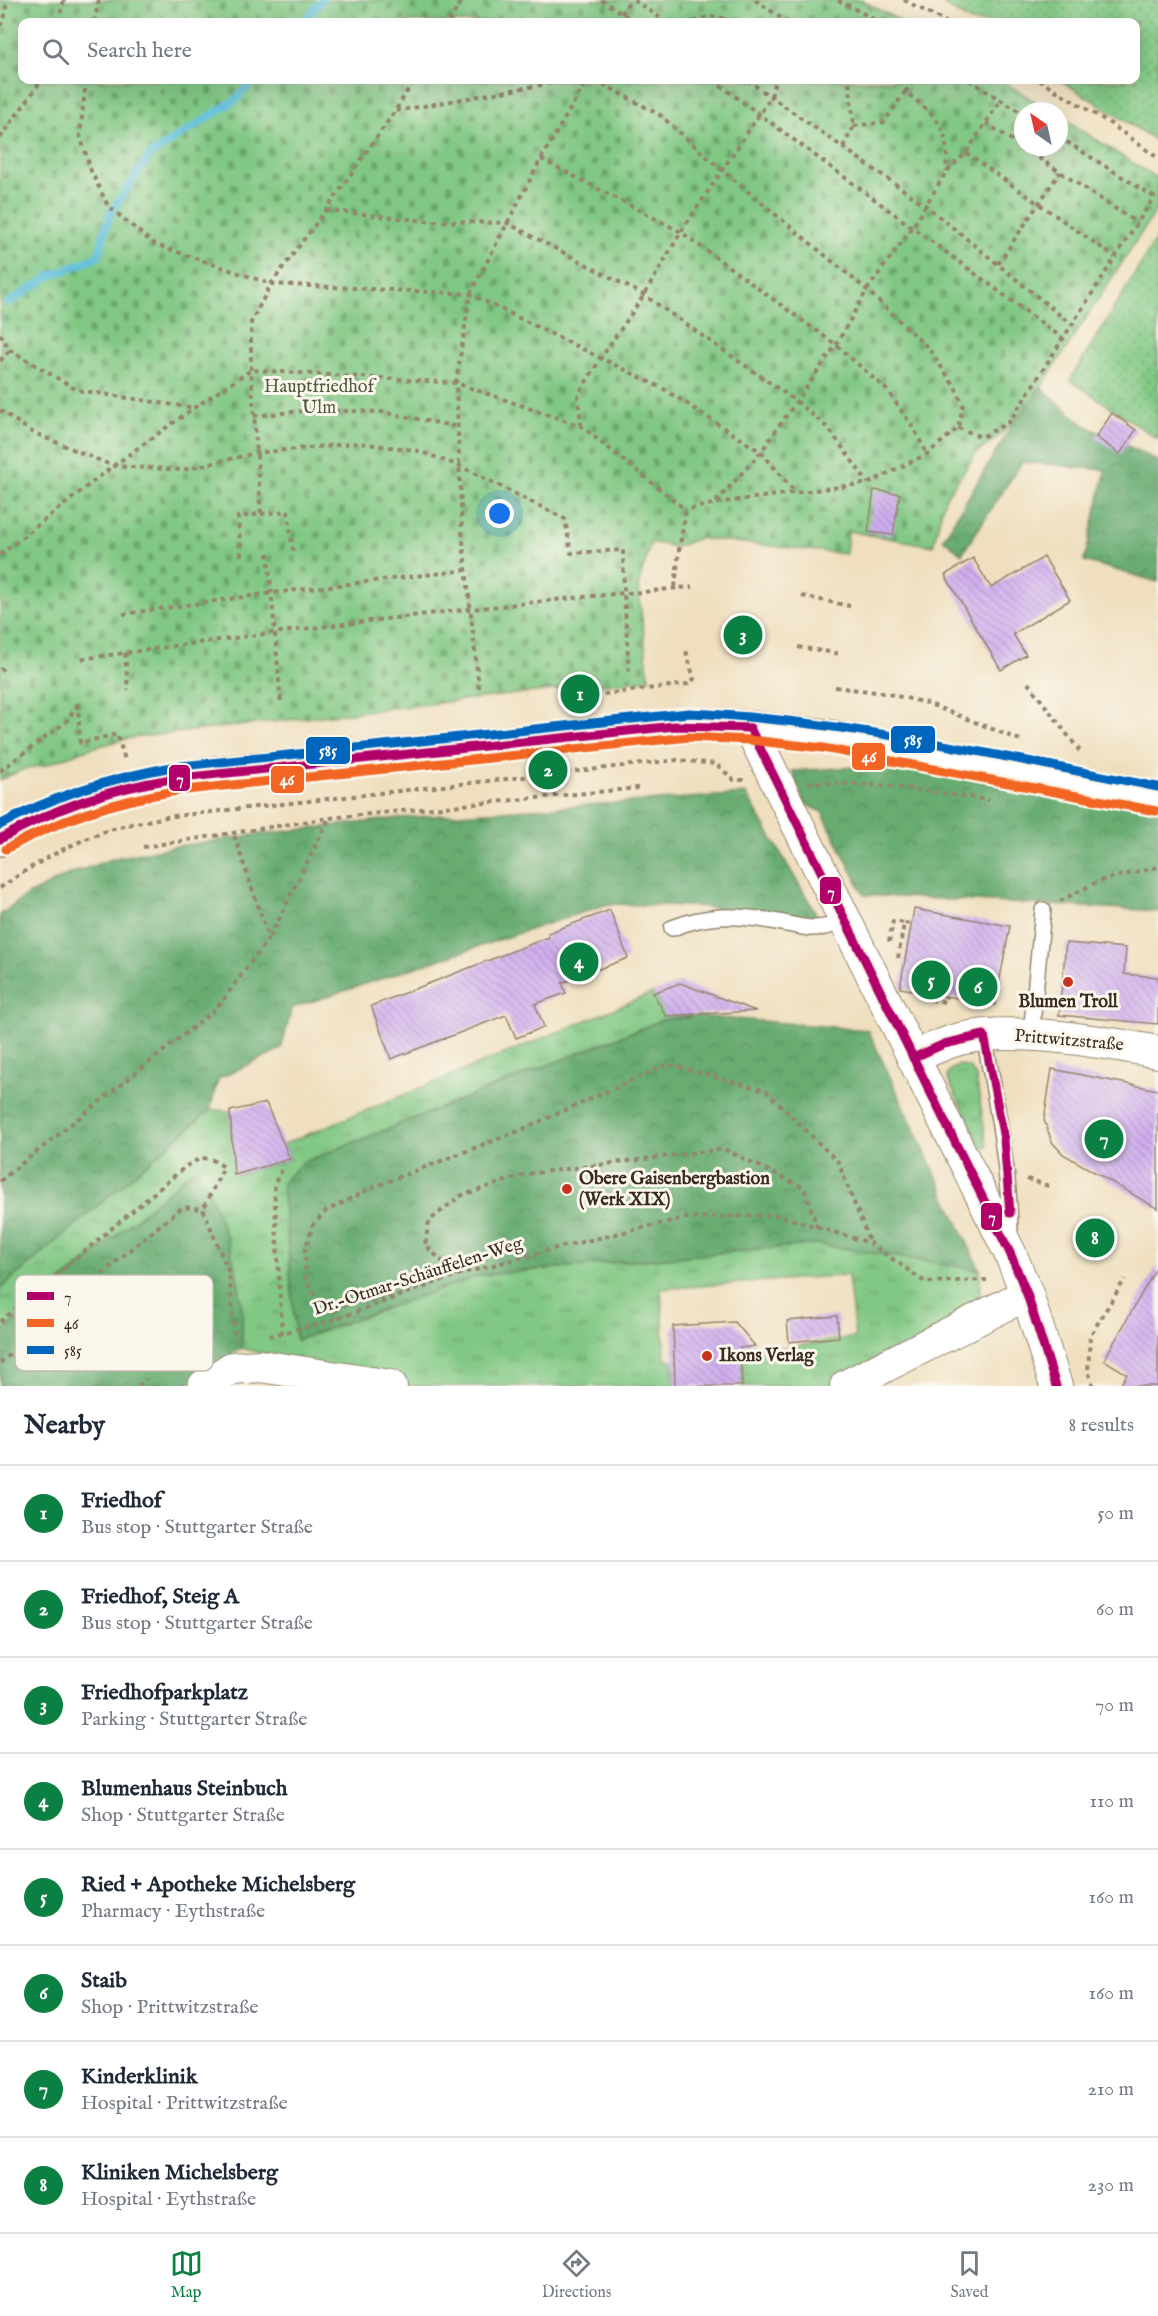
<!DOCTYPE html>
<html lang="en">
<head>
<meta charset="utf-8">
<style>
  :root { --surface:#fff; --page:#f2f2f3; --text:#1f2937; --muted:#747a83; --line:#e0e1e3; --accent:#0b8043 }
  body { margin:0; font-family:"IM FELL English",serif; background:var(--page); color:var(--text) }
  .compass { position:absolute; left:1014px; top:102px; width:54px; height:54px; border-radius:50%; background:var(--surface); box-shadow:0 6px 24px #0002; rotate:326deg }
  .you { position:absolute; left:500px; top:514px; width:21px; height:21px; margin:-15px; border:4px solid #fff; border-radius:50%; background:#1a73e8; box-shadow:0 0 0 9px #1a73e833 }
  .badge { display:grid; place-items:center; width:39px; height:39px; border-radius:50%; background:var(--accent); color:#fff; font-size:20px; font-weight:700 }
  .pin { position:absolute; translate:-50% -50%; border:3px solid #fff; box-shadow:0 2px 6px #0006 }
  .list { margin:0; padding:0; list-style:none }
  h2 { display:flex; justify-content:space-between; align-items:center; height:78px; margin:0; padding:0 24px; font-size:26px }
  h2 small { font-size:20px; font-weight:400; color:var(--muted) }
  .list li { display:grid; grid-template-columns:39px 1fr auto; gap:18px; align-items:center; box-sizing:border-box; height:96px; padding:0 24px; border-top:2px solid var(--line) }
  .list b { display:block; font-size:22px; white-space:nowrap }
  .list p { margin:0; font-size:20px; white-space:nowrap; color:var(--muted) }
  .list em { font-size:20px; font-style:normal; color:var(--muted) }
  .icon { flex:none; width:33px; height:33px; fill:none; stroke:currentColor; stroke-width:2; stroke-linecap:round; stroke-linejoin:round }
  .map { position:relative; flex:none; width:1158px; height:1386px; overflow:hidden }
  .search { position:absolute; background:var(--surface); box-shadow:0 6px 24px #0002; left:18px; right:18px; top:18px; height:66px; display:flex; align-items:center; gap:15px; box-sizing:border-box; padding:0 21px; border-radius:12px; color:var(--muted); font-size:22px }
  .sheet { height:846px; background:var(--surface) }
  nav { display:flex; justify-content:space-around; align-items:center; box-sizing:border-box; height:84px; border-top:2px solid var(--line); background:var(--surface); font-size:16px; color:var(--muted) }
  nav a { display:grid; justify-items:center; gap:3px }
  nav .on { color:var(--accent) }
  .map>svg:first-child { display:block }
  .grass { fill:url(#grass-tufts); stroke:#5e7951; stroke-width:1.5 }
  .forest { fill:url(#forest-crowns); stroke:#526b48; stroke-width:1.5 }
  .cemetery { fill:url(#cemetery-stones); stroke:#5e7951; stroke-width:1.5 }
  .garden { fill:url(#garden-dots); stroke:#5e7951; stroke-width:1.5 }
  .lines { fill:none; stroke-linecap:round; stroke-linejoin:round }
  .stream { stroke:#5dc0db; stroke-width:8 }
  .building { fill:url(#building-back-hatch) }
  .lane-casing { stroke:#95846e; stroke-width:18 }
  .street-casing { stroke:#95846e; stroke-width:34 }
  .secondary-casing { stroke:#95846e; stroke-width:36 }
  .path { stroke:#95846e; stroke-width:4; stroke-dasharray:4.5 4.5; stroke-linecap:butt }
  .lane { stroke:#fff; stroke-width:15 }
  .street { stroke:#fff; stroke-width:32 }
  .secondary { stroke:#fff; stroke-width:33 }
  .bus-1-casing { stroke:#fbf7ec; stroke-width:14 }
  .bus-2-casing { stroke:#fbf7ec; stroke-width:14 }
  .bus-3-casing { stroke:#fbf7ec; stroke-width:14 }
  .bus-1 { stroke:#b1006a; stroke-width:9 }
  .bus-2 { stroke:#f26522; stroke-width:9 }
  .bus-3 { stroke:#0065bd; stroke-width:9 }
  .poi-dot { fill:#c8321e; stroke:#fbf7ec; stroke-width:2 }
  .labels { text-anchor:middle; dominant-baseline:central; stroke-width:6; stroke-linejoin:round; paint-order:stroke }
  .park-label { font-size:18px; fill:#50593d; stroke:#fbf7ec }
  .poi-label { font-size:18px; font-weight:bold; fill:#3b2a1e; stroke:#fbf7ec; text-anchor:start }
  .street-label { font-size:18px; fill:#3b2a1e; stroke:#fbf7ec }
  .key { fill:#fbf7ec; stroke:#c1baae; stroke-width:1.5 }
  .key-label { font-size:16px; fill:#3b2a1e }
  .line-badge { stroke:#fbf7ec; stroke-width:2 }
  .badge-label { font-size:16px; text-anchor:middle; font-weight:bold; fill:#fff }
</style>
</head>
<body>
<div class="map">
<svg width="1158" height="1386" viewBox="0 0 1158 1386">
  <defs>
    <pattern id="grass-tufts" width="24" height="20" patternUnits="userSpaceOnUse" patternTransform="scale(1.5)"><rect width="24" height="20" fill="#81c884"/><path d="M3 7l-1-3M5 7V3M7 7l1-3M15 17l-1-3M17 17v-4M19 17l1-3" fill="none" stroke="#6ba36b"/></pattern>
    <pattern id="forest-crowns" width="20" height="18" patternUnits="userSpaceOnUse" patternTransform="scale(1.5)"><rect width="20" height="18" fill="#68ac72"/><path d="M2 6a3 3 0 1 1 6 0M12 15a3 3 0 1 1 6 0" fill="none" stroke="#578c5d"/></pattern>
    <pattern id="cemetery-stones" width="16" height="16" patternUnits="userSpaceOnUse" patternTransform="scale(1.5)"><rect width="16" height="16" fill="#81c884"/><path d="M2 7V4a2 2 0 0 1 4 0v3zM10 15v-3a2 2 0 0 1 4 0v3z" fill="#6ba36b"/></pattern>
    <pattern id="garden-dots" width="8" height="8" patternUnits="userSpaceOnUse" patternTransform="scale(1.5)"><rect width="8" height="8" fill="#81c884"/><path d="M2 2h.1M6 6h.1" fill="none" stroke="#6ba36b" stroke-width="1.8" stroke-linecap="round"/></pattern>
    <pattern id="building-back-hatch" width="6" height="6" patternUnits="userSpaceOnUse" patternTransform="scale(1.5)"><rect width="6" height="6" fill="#d0aef0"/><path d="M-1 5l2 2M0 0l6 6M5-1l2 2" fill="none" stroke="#aa8ec2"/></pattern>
  </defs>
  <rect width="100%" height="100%" fill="#fbf7ec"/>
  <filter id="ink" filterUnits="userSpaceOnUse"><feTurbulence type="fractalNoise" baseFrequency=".0167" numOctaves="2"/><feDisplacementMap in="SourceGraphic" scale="12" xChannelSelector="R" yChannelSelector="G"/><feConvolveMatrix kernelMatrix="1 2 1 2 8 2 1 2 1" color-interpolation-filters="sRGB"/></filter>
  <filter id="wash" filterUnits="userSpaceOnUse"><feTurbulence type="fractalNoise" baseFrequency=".008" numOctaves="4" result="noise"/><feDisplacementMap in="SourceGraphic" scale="24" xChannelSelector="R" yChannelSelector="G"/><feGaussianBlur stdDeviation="1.35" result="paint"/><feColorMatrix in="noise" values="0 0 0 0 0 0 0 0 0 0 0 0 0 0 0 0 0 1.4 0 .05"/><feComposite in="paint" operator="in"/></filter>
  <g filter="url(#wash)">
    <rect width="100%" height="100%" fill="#efdfbf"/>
    <g class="grass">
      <path d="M653,993L666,1016L691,1015V1016L662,1020L302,1163L297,1340L481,1275L817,1244L980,1270V1299L990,1312L839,1386H742V1354L855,1337L848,1275L661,1289L665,1360L674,1361L675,1386H391L241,1348C249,1286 223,1222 197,1167L0,1334V1289L210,1110L230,1111L235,1175L290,1159L284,1144Z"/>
      <polygon points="959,1065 970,1068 976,1077 987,1147 982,1148 947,1078 949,1071"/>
    </g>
    <g class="forest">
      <polygon points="1037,384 1084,425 1158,461 1158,582 1084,561 1106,470 1022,462 962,554 943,539"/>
      <polygon points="890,765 1072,798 1158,808 1158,912 1143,910 864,895 822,812 805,804 792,771"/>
      <polygon points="746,794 821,922 697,906 608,904 292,1008 281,1049 218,1079 210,1110 0,1289 0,915 25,897 67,875 115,858 173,847 253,835 400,818"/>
      <polygon points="698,1016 868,1030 980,1270 817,1244 481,1275 296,1340 282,1183 302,1163 662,1020"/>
      <path d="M197,1167C223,1222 249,1286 241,1348L184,1386H0V1334Z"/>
    </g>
    <polygon class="cemetery" points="0,0 861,0 902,22 22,22 22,80 1000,80 1051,111 1023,111 1023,147 1059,147 1059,116 1158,179 1158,207 1034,398 1004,432 976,454 945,498 933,546 848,531 846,554 698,538 677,547 651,542 638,586 649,679 130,738 91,748 45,765 24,769 0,780"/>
    <g class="garden">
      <polygon points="936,0 1158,0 1158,142 1060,80 1136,80 1136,22 971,22"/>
      <polygon points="1158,236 1158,439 1070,380"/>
    </g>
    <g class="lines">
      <g class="stream">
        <polyline points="303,22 322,0"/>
        <polyline points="8,303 50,276 98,257 109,215 150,155 235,100 253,80"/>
      </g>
    </g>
    <g id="blocks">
      <g class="building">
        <polygon points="1112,413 1136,430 1120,454 1096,437"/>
        <polygon points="874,490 900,494 893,535 868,532"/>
        <polygon points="1044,557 1070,600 1013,634 1026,655 1001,670 945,575 973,558 991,588"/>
        <polygon points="914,909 1010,926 995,1005 900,988"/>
        <polygon points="610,910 628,958 562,983 566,993 535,1004 544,1027 516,1038 506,1015 391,1059 371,1006 549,937 548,933"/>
        <polygon points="1066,943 1126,948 1124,974 1158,977 1158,1024 1059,1015"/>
        <polygon points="680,983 756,1011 666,1016 653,993"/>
        <polygon points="1052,1069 1158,1090 1158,1209 1063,1154 1052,1142 1044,1120"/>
        <polygon points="266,1103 290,1159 234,1175 230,1111"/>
        <polygon points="1158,1265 1158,1386 1120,1386 1127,1374 1104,1360"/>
        <polygon points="837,1316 839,1337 789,1342 787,1321"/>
        <polygon points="735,1322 755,1346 740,1348 742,1386 675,1386 673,1326"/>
      </g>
    </g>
  </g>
  <g filter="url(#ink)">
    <use href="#blocks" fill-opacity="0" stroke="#95846e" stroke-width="1.5"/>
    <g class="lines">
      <g class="lane-casing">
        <g id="lane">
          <path d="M672,928C708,914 734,915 772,921C803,926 813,934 844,921"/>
          <path d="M984,1035C996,1102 1010,1168 1010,1237"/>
          <polyline points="1031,1035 1043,910"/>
        </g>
      </g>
      <g class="street-casing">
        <g id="street">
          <polyline points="750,728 1010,1253 1027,1294 1056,1386"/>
          <path d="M913,1058C928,1051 943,1043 960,1039C1013,1026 1104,1042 1158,1052"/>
          <polyline points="204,1386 232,1368 260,1366 391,1386"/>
          <polyline points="846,1386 1027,1294"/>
        </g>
      </g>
      <g class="secondary-casing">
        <path id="secondary" d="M0,839C63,801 129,784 201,775L689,725L750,728L825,736L1158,799"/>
      </g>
      <g class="path">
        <polyline points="601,0 636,22"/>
        <polyline points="634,0 666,22"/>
        <polyline points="755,0 787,22"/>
        <polyline points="838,0 879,22"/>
        <polyline points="904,0 946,22"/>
        <polyline points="58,22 64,0"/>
        <polyline points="94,22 99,0"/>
        <polyline points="449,22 462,0"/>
        <polyline points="617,22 630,0"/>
        <path d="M694,22C706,16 718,14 730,22"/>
        <polyline points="0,26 6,13 6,0"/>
        <polyline points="86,80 80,135 91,171 108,206 154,244 271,284 470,294 664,389 761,452 795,492"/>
        <polyline points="595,80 660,115 723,171 867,290 928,348 955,387 963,405 958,428 927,454 869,483 716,503 686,510"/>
        <polyline points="713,80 1062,338"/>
        <polyline points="747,80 925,205 1071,324"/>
        <polyline points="969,80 1023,114"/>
        <polyline points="1039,80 1111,124 1158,158"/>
        <polyline points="905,92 914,80"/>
        <polyline points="396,111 568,80"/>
        <polyline points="986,123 1137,223"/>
        <path d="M854,126L884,122L905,92C939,118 950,127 946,172"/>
        <polyline points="0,138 37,87 40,80"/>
        <polyline points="843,147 854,126 849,80"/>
        <polyline points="966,153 1115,257"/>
        <polyline points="541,159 681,232 836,345 887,390 913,427 927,454"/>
        <polyline points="326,210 426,221 507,223 644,295 796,401 829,429 868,483"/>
        <polyline points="998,264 1060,172"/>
        <polyline points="0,334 10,350 77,390 193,408"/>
        <polyline points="0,361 10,350"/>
        <polyline points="0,410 32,432 113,466 183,470 256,453 358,443 415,450 460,466 565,519 571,553 623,550 624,593 629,672"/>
        <polyline points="254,416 312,410 382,412 458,427"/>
        <polyline points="581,426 578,395 601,358 644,295 681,232 771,97 775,80"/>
        <polyline points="958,428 982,437 1010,421 1154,197 1059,137"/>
        <polyline points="716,502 761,452 836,345 867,290 912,228 946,172 966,153 1001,100"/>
        <polyline points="261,514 288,511 293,551"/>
        <polyline points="268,553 281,704"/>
        <polyline points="0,555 113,466 194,408 251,370 456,383 581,426 686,510"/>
        <polyline points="241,556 238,517 261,514 251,370 251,322 271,284 326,210 395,111 414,80"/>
        <polyline points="675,587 679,550 686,510"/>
        <polyline points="802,596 850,606"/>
        <polyline points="123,614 272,593 467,570"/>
        <polyline points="798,647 841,654"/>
        <polyline points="125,653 128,690"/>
        <path d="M82,659C262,633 442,611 624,593C647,593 668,588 692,587"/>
        <polyline points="0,670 3,668"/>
        <polyline points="1028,683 1082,754"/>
        <polyline points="835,687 884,693 927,703 1020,740"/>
        <polyline points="479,688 462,532 456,383 470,294 541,159 587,80"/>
        <polyline points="78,703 80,743 117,734 125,760"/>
        <polyline points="563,703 563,699 688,684 694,679 686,651"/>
        <polyline points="0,771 67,721 78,704"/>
        <polyline points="808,782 893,786 989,800"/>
        <polyline points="143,847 329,818 638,788"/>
        <path d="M0,888C35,863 74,841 116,828C132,823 149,821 166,817L677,760L716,764L734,780H744"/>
        <polyline points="1060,901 1099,881 1158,867"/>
        <polyline points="270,937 329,818"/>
        <polyline points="889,942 893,921 904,923"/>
        <polyline points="898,958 904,923 911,924"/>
        <polyline points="922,998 945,1002 946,996"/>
        <polyline points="282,1170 274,1184 282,1334"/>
        <polyline points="1027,1179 1052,1187"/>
        <polyline points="0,1181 216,1009 269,938 233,832"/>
        <polyline points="457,1275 425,1245 429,1221 460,1196 527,1174 724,1149 804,1188 817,1227"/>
        <polyline points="401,1295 338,1306 318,1299 306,1281 305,1251 313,1225 326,1211 374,1187 521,1130 668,1064 766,1091 838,1162 870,1243"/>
        <polyline points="332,1321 338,1306"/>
        <path d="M0,1322L185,1167C202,1156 207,1155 224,1167L203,1209"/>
        <polyline points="269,1336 331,1321 457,1275 552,1249 685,1218 777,1215 870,1243 925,1282 987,1280"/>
        <path d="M0,1363C61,1311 120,1256 183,1207L203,1209L229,1273L235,1338H238"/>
        <polyline points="138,1386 146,1379"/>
        <polyline points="1093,1386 1088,1371 1090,1336 1125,1279"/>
      </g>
      <use href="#lane" class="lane"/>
      <use href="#street" class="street"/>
      <use href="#secondary" class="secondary"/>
      <g class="bus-1-casing">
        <g id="bus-1">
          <polyline points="750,728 1010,1253 1027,1294 1056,1386"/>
          <path d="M0,839C54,808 110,789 171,779L675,726L750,728"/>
          <polyline points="913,1058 944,1044 984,1035 1004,1139 1010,1213"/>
        </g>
      </g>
      <g class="bus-2-casing">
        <path id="bus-2" d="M6,849C60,819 115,801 176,791L689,737L749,740L823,748L1156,811"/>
      </g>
      <g class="bus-3-casing">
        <path id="bus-3" d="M0,825C54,795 111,778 172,767L689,713C847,720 1003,757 1158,787"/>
      </g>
      <use href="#bus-1" class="bus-1"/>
      <use href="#bus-2" class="bus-2"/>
      <use href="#bus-3" class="bus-3"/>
    </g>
  </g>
  <g class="poi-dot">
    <circle cx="1068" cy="982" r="6"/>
    <circle cx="567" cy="1189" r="6"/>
    <circle cx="707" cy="1356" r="6"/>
  </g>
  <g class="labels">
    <g class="park-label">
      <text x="319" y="387">Hauptfriedhof<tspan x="319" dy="21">Ulm</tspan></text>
    </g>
    <g class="poi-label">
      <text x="1068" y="1002" text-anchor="middle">Blumen Troll</text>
      <text x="579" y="1179">Obere Gaisenbergbastion<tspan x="579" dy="21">(Werk XIX)</tspan></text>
      <text x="719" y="1356">Ikons Verlag</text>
    </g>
    <g class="street-label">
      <text transform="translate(1069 1041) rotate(5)">Prittwitzstraße</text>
      <text transform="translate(418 1277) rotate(-18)">Dr.-Otmar-Schäuffelen-Weg</text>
    </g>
  </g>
  <rect x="15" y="1275" width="198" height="96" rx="9" class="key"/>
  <rect x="27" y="1292" width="27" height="8" fill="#b1006a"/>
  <rect x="27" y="1319" width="27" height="8" fill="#f26522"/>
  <rect x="27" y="1346" width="27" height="8" fill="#0065bd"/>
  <g class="key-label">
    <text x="64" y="1302">7</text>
    <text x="64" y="1329">46</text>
    <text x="64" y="1356">585</text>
  </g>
  <g class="line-badge">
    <rect x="890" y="725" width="46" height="29" rx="6" fill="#0065bd"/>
    <rect x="305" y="736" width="46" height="29" rx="6" fill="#0065bd"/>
    <rect x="851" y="742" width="35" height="29" rx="6" fill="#f26522"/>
    <rect x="168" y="764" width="23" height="28" rx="6" fill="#b1006a"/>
    <rect x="270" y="765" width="35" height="29" rx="6" fill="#f26522"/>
    <rect x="819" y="876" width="23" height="29" rx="6" fill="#b1006a"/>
    <rect x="980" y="1202" width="23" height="29" rx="6" fill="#b1006a"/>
  </g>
  <g class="badge-label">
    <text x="913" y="745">585</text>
    <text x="328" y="756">585</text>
    <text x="869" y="762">46</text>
    <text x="180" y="784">7</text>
    <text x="287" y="785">46</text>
    <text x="831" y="897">7</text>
    <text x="992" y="1222">7</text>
  </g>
</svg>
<svg class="compass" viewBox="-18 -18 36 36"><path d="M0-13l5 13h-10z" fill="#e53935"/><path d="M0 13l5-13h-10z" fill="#747a83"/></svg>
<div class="you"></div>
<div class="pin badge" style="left:580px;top:694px">1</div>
<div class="pin badge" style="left:548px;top:770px">2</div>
<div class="pin badge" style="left:743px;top:635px">3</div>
<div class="pin badge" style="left:579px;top:962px">4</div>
<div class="pin badge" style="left:931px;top:980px">5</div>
<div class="pin badge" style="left:978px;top:987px">6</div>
<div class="pin badge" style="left:1104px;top:1139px">7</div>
<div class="pin badge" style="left:1095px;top:1238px">8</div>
<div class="search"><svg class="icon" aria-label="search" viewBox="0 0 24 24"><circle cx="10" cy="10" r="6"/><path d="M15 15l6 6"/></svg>Search here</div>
</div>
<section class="sheet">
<h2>Nearby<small>8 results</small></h2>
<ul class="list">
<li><span class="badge">1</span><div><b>Friedhof</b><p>Bus stop · Stuttgarter Straße</p></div><em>50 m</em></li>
<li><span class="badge">2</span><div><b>Friedhof, Steig A</b><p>Bus stop · Stuttgarter Straße</p></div><em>60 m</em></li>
<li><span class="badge">3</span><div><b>Friedhofparkplatz</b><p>Parking · Stuttgarter Straße</p></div><em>70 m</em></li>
<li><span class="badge">4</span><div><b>Blumenhaus Steinbuch</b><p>Shop · Stuttgarter Straße</p></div><em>110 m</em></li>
<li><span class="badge">5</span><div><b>Ried + Apotheke Michelsberg</b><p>Pharmacy · Eythstraße</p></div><em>160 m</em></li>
<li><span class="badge">6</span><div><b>Staib</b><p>Shop · Prittwitzstraße</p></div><em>160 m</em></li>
<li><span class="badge">7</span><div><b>Kinderklinik</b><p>Hospital · Prittwitzstraße</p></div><em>210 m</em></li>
<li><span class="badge">8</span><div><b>Kliniken Michelsberg</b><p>Hospital · Eythstraße</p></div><em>230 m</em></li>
</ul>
</section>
<nav>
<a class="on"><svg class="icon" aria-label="map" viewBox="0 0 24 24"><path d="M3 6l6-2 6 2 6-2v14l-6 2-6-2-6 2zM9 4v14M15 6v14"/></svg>Map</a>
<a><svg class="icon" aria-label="directions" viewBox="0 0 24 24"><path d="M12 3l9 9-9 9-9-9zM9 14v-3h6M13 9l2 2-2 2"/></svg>Directions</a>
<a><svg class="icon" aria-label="saved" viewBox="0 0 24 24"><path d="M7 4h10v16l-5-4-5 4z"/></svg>Saved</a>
</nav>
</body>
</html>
